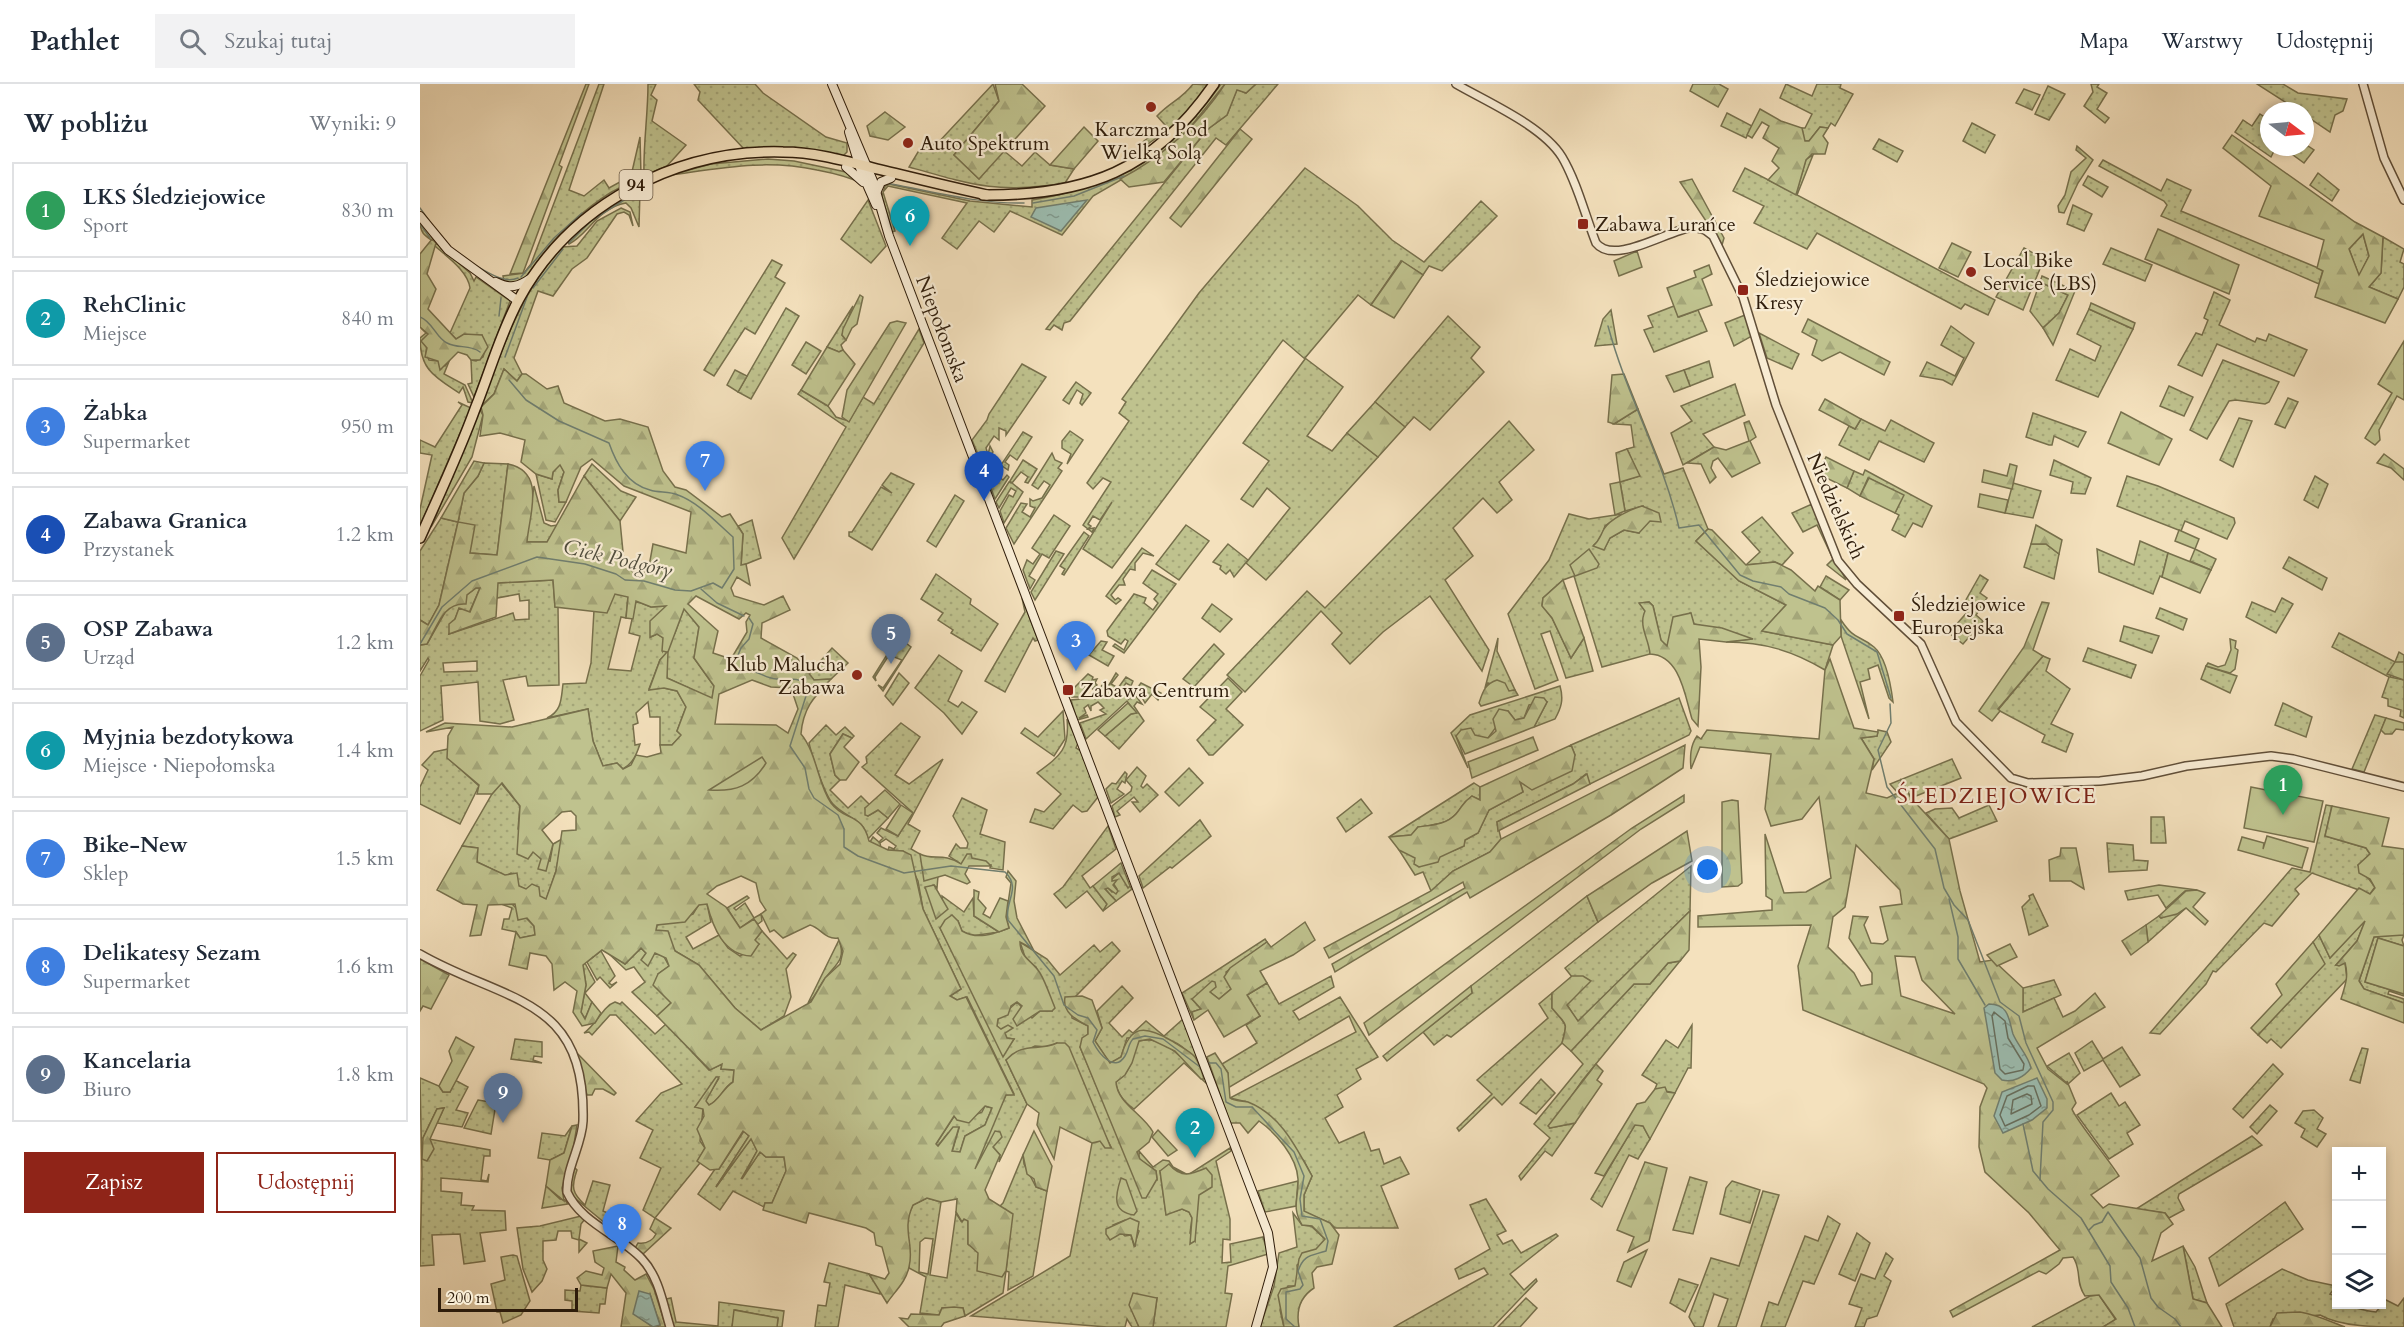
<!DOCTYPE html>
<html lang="pl">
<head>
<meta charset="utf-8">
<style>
  :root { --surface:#fff; --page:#f2f2f3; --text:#1f2937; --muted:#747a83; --line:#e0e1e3; --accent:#8f2418 }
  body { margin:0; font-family:Cardo,serif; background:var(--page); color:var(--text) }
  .controls { position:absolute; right:18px; bottom:18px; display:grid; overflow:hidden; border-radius:0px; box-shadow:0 3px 9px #0003 }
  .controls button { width:54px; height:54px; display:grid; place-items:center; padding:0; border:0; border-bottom:2px solid var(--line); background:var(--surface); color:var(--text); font:30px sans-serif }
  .compass { position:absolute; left:1840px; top:18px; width:54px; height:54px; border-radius:50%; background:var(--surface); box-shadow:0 3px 9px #0003; rotate:106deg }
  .scale { position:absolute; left:18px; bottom:15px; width:140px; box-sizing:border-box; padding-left:6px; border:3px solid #2f1d0b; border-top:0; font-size:16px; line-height:21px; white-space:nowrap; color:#2f1d0b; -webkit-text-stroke:4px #f8ecd4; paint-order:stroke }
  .you { position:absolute; left:1288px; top:786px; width:21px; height:21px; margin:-15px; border:4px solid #fff; border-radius:50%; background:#1a73e8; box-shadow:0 0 0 9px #1a73e833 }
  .badge { display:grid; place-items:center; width:39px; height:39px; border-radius:50%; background:var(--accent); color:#fff; font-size:20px; font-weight:700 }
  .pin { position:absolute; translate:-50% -50px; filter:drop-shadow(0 2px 3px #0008) }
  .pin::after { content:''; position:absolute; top:32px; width:21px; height:18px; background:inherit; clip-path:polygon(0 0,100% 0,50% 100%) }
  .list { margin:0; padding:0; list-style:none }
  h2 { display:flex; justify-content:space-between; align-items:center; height:78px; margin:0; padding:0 24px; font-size:26px }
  h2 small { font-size:20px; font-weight:400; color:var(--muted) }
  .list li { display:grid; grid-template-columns:39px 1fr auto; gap:18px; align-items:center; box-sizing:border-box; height:96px; margin:0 12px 12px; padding:0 12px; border:2px solid var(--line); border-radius:0px }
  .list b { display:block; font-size:22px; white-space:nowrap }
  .list p { margin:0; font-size:20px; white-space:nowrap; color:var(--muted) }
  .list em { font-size:20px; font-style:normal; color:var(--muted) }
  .actions { display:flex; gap:12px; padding:18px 24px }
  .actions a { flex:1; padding:14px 0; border:2px solid var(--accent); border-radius:0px; text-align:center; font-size:21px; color:var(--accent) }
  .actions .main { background:var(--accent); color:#fff }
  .icon { flex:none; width:33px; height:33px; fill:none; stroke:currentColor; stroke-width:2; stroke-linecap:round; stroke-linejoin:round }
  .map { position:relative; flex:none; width:1984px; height:1243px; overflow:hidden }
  header { display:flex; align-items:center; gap:36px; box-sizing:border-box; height:84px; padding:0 30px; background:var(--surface); border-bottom:2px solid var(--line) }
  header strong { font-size:28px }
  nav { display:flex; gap:33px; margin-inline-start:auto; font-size:21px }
  .search { width:420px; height:54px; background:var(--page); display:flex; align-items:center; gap:15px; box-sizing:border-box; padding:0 21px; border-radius:0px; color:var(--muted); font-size:22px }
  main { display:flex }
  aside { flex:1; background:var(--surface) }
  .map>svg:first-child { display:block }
  .grass { fill:url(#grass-dots); stroke:#77704c; stroke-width:1.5; fill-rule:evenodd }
  .forest { fill:url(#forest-firs); stroke:#77704c; stroke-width:1.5; fill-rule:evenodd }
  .garden { fill:#bfc28e; stroke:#77704c; stroke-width:1.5 }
  .water { fill:url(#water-ripples); stroke:#707e6f; stroke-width:1.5 }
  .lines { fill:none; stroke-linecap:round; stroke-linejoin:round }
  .shore { stroke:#666e5e; stroke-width:1.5 }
  .stream { stroke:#707e6f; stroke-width:1.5 }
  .tertiary-casing { stroke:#604e38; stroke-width:10 }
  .secondary-casing { stroke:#2f1d0b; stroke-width:10 }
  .primary-casing { stroke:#2f1d0b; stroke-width:12 }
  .tertiary { stroke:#f8ecd4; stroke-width:7 }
  .secondary { stroke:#f8ecd4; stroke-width:8 }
  .primary { stroke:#f4e1bd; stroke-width:9 }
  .poi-dot { fill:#8f2418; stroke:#f8ecd4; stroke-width:2 }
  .labels { text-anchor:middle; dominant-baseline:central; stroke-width:4.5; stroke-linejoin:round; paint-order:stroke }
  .shield { fill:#f8ecd4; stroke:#6b5b47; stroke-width:1.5 }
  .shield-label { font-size:18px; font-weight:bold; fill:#2f1d0b }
  .poi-label { font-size:20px; fill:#2f1d0b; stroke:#f8ecd4; text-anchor:start }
  .street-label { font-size:20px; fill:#2f1d0b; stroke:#f8ecd4 }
  .water-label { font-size:21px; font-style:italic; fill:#504d3d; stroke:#f8ecd4 }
  .quarter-label { font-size:22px; letter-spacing:1.5px; fill:#7a1f14; stroke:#f8ecd4 }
</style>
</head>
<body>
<header>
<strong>Pathlet</strong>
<div class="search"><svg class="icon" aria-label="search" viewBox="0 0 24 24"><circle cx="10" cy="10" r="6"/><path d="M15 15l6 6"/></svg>Szukaj tutaj</div>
<nav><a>Mapa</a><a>Warstwy</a><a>Udostępnij</a></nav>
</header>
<main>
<aside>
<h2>W pobliżu<small>Wyniki: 9</small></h2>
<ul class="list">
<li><span class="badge" style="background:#2e9e5b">1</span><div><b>LKS Śledziejowice</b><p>Sport</p></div><em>830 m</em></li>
<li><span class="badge" style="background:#0f9aa8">2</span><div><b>RehClinic</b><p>Miejsce</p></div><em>840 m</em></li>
<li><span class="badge" style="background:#3f7fe0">3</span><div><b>Żabka</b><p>Supermarket</p></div><em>950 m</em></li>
<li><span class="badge" style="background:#1a4fb4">4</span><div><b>Zabawa Granica</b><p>Przystanek</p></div><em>1.2 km</em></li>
<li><span class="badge" style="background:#5c6f8a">5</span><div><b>OSP Zabawa</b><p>Urząd</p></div><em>1.2 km</em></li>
<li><span class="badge" style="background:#0f9aa8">6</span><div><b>Myjnia bezdotykowa</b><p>Miejsce · Niepołomska</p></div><em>1.4 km</em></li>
<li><span class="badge" style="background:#3f7fe0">7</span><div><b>Bike-New</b><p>Sklep</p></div><em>1.5 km</em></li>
<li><span class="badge" style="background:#3f7fe0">8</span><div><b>Delikatesy Sezam</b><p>Supermarket</p></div><em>1.6 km</em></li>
<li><span class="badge" style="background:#5c6f8a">9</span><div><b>Kancelaria</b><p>Biuro</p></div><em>1.8 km</em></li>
</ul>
<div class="actions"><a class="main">Zapisz</a><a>Udostępnij</a></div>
</aside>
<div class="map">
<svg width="1984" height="1243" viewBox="0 0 1984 1243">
  <defs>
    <pattern id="grass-dots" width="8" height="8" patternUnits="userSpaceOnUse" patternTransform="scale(1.5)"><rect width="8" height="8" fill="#bfc28e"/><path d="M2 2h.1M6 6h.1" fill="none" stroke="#a4a679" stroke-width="1.8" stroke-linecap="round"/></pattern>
    <pattern id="forest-firs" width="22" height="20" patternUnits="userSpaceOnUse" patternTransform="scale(1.5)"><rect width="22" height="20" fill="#bfc28e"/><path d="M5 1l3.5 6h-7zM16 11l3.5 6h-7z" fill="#a4a679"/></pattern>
    <pattern id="water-ripples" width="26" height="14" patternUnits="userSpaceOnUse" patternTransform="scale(1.5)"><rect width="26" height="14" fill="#9cbeb2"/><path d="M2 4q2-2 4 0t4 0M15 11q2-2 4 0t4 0" fill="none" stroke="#809a8f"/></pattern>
  </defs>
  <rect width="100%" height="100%" fill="#f4e1bd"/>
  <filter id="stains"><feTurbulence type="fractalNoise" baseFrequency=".00333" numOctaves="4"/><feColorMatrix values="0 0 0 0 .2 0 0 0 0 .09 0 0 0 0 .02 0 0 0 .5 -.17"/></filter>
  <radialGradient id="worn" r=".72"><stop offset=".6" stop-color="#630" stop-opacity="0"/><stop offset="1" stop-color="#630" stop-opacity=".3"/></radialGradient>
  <g class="grass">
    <path d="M179,0H184L149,106L164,112L184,96L189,104L211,92L220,53L221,91C212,98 200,103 190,109C166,124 140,148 123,170C114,181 108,195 95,201L84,198L83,192L104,189L111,180Z"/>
    <path d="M228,0H236L231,11L237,16L232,37L266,61L247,82L224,92C223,61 228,31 228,0Z"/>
    <polygon points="274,0 335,0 343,9 406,53 427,59 427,68 423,72 366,64 324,65 278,16 280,8"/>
    <path d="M573,0L579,17L534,71L559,95L583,66L602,82L615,68L630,81L654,85L645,99C579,110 552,101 489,83L498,68L511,58L515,62Z"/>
    <path d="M773,0L788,1L764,34L714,70L724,57L745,41L737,32C751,17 761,16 773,0Z"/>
    <path d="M801,0H805L764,51L720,85L673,112L642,151L590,127L574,148L559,137L537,165L522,154L547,119L468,102L463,108L475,147L472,148L462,112L465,102L469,100L550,117L612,123V116C696,102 751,70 801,0Z"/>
    <polygon points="836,0 858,0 806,61 796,54 650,237 644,239 642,246 634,241 630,246 626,245 788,45 807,31 817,5 826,9"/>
    <polygon points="1366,0 1392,12 1397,0 1421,0 1420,4 1433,10 1415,42 1411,39 1408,44 1400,43 1389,57 1384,57 1382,44 1385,44 1392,30 1360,14"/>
    <polygon points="1671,0 1679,0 1677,3 1687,9 1677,25 1689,34 1685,39 1664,22 1673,8"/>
    <polygon points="1837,0 1863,0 1878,9 1927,15 1923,27 1915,31 1910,48 1885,31 1885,27 1879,27"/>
    <polygon points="1628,2 1645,10 1629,36 1615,30"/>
    <polygon points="1307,29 1332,42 1326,54 1301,42"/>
    <polygon points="1840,30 1849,36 1849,63 1856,63 1851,73 1815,48 1823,36 1832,42"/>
    <polygon points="1552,39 1575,51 1565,69 1543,57"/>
    <polygon points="1459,55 1483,67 1477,78 1453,65"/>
    <polygon points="1885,60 1894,66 1884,79 1862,63 1885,63"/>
    <polygon points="1393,71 1377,111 1575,216 1568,231 1545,220 1541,225 1397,149 1387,165 1334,139 1344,122 1313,107 1325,84 1376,110 1386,75"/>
    <path d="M348,75L374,77L426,88L441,99C427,92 413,89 397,86C345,75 302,84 250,91L291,80Z"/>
    <polygon points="1683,76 1741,107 1747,95 1771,106 1761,127 1903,186 1899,200 1741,132 1747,121 1744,117 1679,82"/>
    <polygon points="885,84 938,122 972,156 1004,178 1061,117 1077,132 1022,187 1009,182 1003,191 981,177 951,221 938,211 885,274 923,303 887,352 912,367 927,349 958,373 846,496 826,479 870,424 847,404 833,423 821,415 849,377 823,359 885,275 863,256 692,484 663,465 692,418 680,436 673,432 668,440 671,442 668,445 674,444 672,448 663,441 691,398 683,394 673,405 667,399 709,337 699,329 706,318 702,315 779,209"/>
    <polygon points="1898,89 1919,106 1912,117 1890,101"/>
    <polygon points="1668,92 1688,103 1682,113 1663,101"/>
    <path d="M217,105L220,106L219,143L211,124L206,119C177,124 168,151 149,160L147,156L177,131Z"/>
    <polygon points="448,116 466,162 451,179 421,155"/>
    <polygon points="1653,121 1672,130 1664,147 1647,140"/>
    <path d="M201,124L210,128L213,142L209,131L204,128L197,130L167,174L152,185L133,212L118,207L94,274L102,290L97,297L84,285L74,310L61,322C82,266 100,209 142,163L157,162L177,137Z"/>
    <path d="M0,136L16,159L50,189L54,197L56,193L90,217L54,313L48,300L52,299L51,276L56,277L63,273L65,266L62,251L36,255L30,249L50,204C48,187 27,173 15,162L16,159C6,152 0,151 0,136Z"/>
    <polygon points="1943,150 1949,172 1939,192 1929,165"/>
    <polygon points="1963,153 1984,165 1980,178 1984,180 1984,203 1978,215 1949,203 1961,189"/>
    <polygon points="1604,164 1624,175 1603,226 1576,213"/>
    <polygon points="1691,164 1732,181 1725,197 1683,180"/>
    <polygon points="352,176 362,181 355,193 365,199 335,250 325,244 294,292 284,286"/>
    <polygon points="1620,198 1648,211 1639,229 1623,244 1610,227"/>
    <polygon points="1794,208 1810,216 1799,241 1835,258 1837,254 1846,257 1849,250 1887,266 1874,292 1797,260 1782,292 1758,281 1776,249 1782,251 1788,236 1784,234"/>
    <polygon points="433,222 422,251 426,256 421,261 423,266 419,268 407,263"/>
    <polygon points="1254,222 1259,233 1278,226 1287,247 1234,268 1224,246 1233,243 1228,232"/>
    <polygon points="366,224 379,232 331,315 318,308"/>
    <polygon points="1669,225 1713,245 1678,313 1636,296 1650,265 1675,277 1681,262 1657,250"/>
    <polygon points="1191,226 1197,260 1175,262 1183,235"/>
    <polygon points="1325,231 1332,252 1314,262 1305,239"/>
    <polygon points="1028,232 1060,263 1051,274 1064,288 1010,346 994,333 985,343 955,318"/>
    <polygon points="1531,242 1554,259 1532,301 1523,296 1500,292 1507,278 1535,292 1544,274 1521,261"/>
    <path d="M1,244L8,250L6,269L9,276L18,277L25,282L30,275L24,290L45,301L53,319L48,318L43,303L39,309C15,293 0,286 0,254L6,249Z"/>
    <polygon points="499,245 504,259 374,475 362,454 426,343 378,310 381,306 408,322 416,333 429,337 443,313 454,320"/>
    <polygon points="1339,249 1379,270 1372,285 1347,274"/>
    <polygon points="386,258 401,267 386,290 372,281"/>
    <polygon points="1803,276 1859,298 1849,318 1845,320 1816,316 1809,317 1787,355 1770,346"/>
    <polygon points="1289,277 1293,293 1270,302 1264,286"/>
    <polygon points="602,280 626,293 586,351 586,347 579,344 579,356 574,352 566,364 568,371 570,362 573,368 563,382 552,356 567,336 569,330"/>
    <polygon points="656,298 671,309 662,321 660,319 663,310 657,306 649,320 643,316"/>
    <polygon points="1315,300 1325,331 1283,350 1294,363 1263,381 1251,349 1272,337 1261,322"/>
    <polygon points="1749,302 1773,313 1764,332 1740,322"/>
    <polygon points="38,318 51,324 0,442 0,425 12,371 0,369 0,356 15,363 42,321"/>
    <path d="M1218,325L1244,390L1263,384L1288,445L1276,457L1319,497L1366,521L1342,547L1413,561L1405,586C1373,567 1344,558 1306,558L1331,555L1274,540L1270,529L1247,562L1241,557L1233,522L1229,518L1220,519L1225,527C1222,546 1229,552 1230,570L1182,583L1154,492L1143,496L1123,514L1122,521L1132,534L1151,574L1164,554L1173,587L1146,594L1130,547L1121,550L1138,596L1115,605L1088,530L1129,476L1149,430L1169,435L1202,430L1185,442L1180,456L1174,461L1184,465L1190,454L1204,446L1219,449L1223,422L1205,427L1200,398L1219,392L1207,365L1214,363L1211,341L1194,340Z"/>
    <polygon points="60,326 63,331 52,373 11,443"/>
    <polygon points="1613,329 1666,348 1658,363 1634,352 1632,361 1629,361 1606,353"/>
    <polygon points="1819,334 1832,337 1813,383 1800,376"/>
    <polygon points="1441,335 1465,347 1471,336 1514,359 1504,378 1459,357 1449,376 1419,361 1429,342 1435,345"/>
    <polygon points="1089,337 1114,366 1079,398 1092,416 1077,429 1063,414 1033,444 1053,472 1025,496 1069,566 1062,587 1010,512 963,548 930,580 912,560 922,549 901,527 825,608 807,591 887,507 905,524"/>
    <polygon points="650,347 663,356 647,380 651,370 642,364 642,357"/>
    <polygon points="603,348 612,353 597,376 590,371 585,378 589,381 588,386 582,382 578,392 583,396 587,391 589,393 575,415 569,399"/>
    <polygon points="632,369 635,376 642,379 638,384 642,387 594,460 586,444 601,419 607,420 602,428 610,433 615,424 610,422 610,415 613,417 622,414 630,401 624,397 618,405 612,401"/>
    <polygon points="603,376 617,385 608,399 605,398 608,393 601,388 592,399 603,408 584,439 580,427 589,411 593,413 596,407 591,404 579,424 576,418 589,398 592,399 590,397"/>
    <polygon points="1634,376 1671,394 1665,410 1651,409 1653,398 1630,391"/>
    <polygon points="64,379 88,380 77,471 50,469 38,438 19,521 8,541 0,536 0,467 21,434 38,438 44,409 58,392"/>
    <polygon points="140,380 144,388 138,406 139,418 146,418 135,438 126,436 116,390 132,395 133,388"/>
    <polygon points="172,380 201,407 216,413 200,437 164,392"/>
    <polygon points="1445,386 1512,422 1502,443 1493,439 1485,453 1472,446 1479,431 1475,429 1483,411 1448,394 1440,412 1427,404 1434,387 1443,391"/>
    <polygon points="471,389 494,400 452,466 429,452 429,448 432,448 461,403 472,409 462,401"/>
    <polygon points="1707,392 1738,402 1814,434 1815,439 1807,455 1765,437 1761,447 1697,422"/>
    <polygon points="1895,392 1908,400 1898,424 1884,416"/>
    <polygon points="1593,399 1621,407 1613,434 1585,429"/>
    <polygon points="114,402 124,439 131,442 138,441 127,458 106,458"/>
    <polygon points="535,411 544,417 516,463 507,457"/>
    <polygon points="1392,420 1413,472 1426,496 1407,481 1413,475 1397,441 1383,448 1372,429"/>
    <polygon points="634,431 650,442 629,474 622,470 609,492 615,496 610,505 603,486 607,476 613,480 620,470 612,464"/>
    <polygon points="1342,433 1373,469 1362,481 1355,478 1326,481 1340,468 1322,448"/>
    <polygon points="332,436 341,474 321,482 323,450 318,442"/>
    <polygon points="766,441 789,457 759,496 736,480"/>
    <polygon points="664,448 669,452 644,491 642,490 645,485 640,482"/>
    <polygon points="1720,457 1748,469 1742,493 1740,492 1733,510 1679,488 1677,465 1714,481"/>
    <polygon points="808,460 828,476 814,493 810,486 806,490 800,485 801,482 793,478"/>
    <polygon points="1611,460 1626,460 1639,470 1634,495 1604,483"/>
    <polygon points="722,464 734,472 723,469 715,479 715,486 710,485 703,495 705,501 699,501 691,511 695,516 698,514 701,516 696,520 686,512"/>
    <polygon points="1775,465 1796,475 1791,486 1770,477"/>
    <polygon points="636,467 644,470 615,516 611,508"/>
    <polygon points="1869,473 1907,494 1902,506 1863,484"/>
    <polygon points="732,486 756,500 704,569 693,562 695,560 704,566 708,557 705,555 701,560 688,552 687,547 714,510 726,514 724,519 733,526 738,519 734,515 738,510 723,499"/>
    <polygon points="516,490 551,515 550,520 578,540 561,567 531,549 533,546 518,536 523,529 501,515"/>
    <polygon points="1560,491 1568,496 1560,509 1567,514 1556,531 1563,537 1543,560 1529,549 1549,526 1543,521"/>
    <polygon points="1406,492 1429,506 1420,516 1400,503"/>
    <path d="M133,496L135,523H138L139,601L108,602L106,592L83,596L94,636L80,640L60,637L58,598L21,602L23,636L0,647V592L9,576L8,574L0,587V561L7,560L27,525L56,504H60L49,529L39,525L29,550L93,529L95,536L109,535V516L100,517L99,510L77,514V499ZM57,577V587L24,588L23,579Z"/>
    <path d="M194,510L208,512L206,534L201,533L188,585L211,587L220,552L209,549L216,517L231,523L247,522L231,553L237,550L244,554L243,567L255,549L264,524L279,543L274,574L294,602L292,615L247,594V569L240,576L229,605L244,604L257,607L266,623L257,647L262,651L252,661H240V633H230L228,618L216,629L218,639L213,641L215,661L220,660C216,672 213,679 203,685L197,679L183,682L173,657L168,625L127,634C142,627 141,615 143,600L166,599L171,579L174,526L187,528Z"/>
    <polygon points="602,514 618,556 615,557 613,554 585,608 565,597 605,528"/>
    <polygon points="1862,514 1873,520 1856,549 1826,533 1832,518 1855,528"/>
    <polygon points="792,520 812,535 800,548 782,534"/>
    <polygon points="1740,524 1767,535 1763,546 1736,534"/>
    <path d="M1421,536C1435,557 1438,550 1454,563C1467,574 1471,602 1473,618L1469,614L1458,581L1448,585L1450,595L1440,598L1449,635L1421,552Z"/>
    <polygon points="1704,542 1739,552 1732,569 1700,557"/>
    <polygon points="1919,549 1975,578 1979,568 1984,571 1984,578 1980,579 1970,593 1984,596 1984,634 1980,632 1981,626 1968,622 1968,615 1962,613 1969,593 1912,563"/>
    <polygon points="478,553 491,563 463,607 458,601 463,604 482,576 469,571 455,593 456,597 453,593"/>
    <polygon points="1078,554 1077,567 1095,606 1089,607 1068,599 1065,604"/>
    <polygon points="681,557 687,558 682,566 694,572 688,582 669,571"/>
    <polygon points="794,560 804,570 774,603 763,595"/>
    <polygon points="412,564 428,579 411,595 394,596 389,590"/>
    <polygon points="1668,564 1716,581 1711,594 1663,577"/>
    <polygon points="519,571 542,587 528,617 538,623 542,618 557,628 542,650 524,629 495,604"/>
    <polygon points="1623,572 1630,575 1626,587 1650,605 1631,640 1653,650 1646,668 1622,658 1625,651 1578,626"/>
    <polygon points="1786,582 1817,592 1810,609 1781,595"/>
    <polygon points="479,589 489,599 473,621 465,612"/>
    <polygon points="696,589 698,591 691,600 698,604 706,593 713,597 711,602 706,599 699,609 709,614 708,616 721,599 741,609 738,616 732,610 725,619 719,608 715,611 722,620 717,618 714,622 724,637 699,665 685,652 711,630 716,629 707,617 666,655 660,639 686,630 680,626 684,624 678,618 671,622 671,627 668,621 664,624 666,629 659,634 667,631 668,633 657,636 651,616 672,614 684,599 689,601"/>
    <polygon points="668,590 673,593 672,596 677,595 675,599 677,601 673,605 666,601 662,609 668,613 652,613 651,607"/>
    <polygon points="808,594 822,608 806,625 823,641 793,671 789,671 777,656 796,636 780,623"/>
    <path d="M1140,602C1144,616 1141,624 1135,635L1114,643L1127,618L1109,621L1104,634L1095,636L1088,627L1068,654L1036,652L1048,684L1031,649L1050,631Z"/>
    <path d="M1259,614L1271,647L1269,651L1170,700L1166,690L1153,700L1077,738L1081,755L1070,768L1033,787L1011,807L1003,788L995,791L979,766C1003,777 1020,773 1044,762L1045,756L1058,749L1069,726L1103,708L1100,698L1155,671L1151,661Z"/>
    <polygon points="1863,619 1892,633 1886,653 1855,641"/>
    <polygon points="643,627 645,655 634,672 601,649 605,644 618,653"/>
    <polygon points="1955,631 1966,634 1944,688 1932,685"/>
    <path d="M647,635L658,659L656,664L661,667L678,713L667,727L662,728L653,721L633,745L610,738L615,725L624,728L641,710L617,689C640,672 650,665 647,635Z"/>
    <path d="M481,639L500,653L475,691L489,700L523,675L488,740L500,747L491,765L500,770L515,793L518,792L517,804L514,801L505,804L522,817V812L544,828L553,814L554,832L579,848L551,852L542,847L538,837L520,844L585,967L594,955L587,954L577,942L578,935L597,918L612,934L620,927H632L616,883L606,876L600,858L627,875L640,891L674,861L680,868L692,858L700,867L655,913L650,914L652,934L668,942V950L660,963L699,1055L737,1095L736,1087L719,1075V1067L733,1083L743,1076L749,1077L753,1083L768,1091L810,1064L811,1067L796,1077L810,1135V1156L803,1155L802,1179L811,1178L810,1160L843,1153L848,1170L808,1182L805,1209L812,1210L806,1243H733L737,1214L710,1221L719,1243H712L707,1235L705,1243H687L551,1232L650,1172L672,1059L680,1057L691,1063L637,959L629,963L615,962L586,976L607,1020L579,1078L580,1071L573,1063L576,1047L554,1088L567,1051L586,1011L594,1010L547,913L537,916L530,912L541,905L503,825L498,797L483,767L468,766L469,763L474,765L476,762L466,755L460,759L461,764L450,758L453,753L459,758L463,754L457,749L461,744L478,752L492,728L442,683L447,679L446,673ZM753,1085L771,1092L777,1088L775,1157L770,1149L772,1134L769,1128L762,1125L746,1130L740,1087ZM705,1136L719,1147L714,1162L711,1151L705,1152L693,1141Z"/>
    <path d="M406,641L416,651L425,643L434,652L432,654L423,650L410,670L415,691L420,696L410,706L428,724L441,712L450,721L445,724L448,732L458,726L468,734L448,755C443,733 427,735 413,720C405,712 392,672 389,659Z"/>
    <polygon points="1458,646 1467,648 1471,658 1452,686 1454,675 1441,654 1457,652"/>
    <polygon points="28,665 28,674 59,702 40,740 0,720 0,703 8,686 2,681 14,668"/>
    <polygon points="1532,675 1541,694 1491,714 1482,697 1478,709 1470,700"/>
    <polygon points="717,683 726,692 721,702 723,704 727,700 738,711 720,728 712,718 718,718 714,713 697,727 700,731 695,733 692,722 711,707 712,703 706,696"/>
    <polygon points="769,684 783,699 759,722 745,708"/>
    <polygon points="705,688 707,690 705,699 702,697 697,705 704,710 691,719 686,705 692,699 696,700"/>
    <polygon points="81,699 100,722 98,745 121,775 130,777 133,760 142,755 136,787 126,816 99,802 91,789 86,792 57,778 57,764 42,762 72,710"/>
    <path d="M1054,699L1060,703V716L1052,712C1042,719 1043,722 1036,730C1026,741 1011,741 998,743L992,751L969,753Z"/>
    <polygon points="542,714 567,726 560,750 585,758 583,786 570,784 571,781 541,780 529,772 536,760 540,764 547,764 548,759 533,732"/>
    <polygon points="941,715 952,729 926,748 917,734"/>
    <polygon points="1569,721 1577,737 1529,755 1506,729 1515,725 1532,724 1539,734"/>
    <polygon points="1906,721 1912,722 1905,752 1946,764 1950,770 1938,781 1955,803 1950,810 1892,789 1875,805 1879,810 1852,842 1844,839 1796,888 1793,887 1786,900 1740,950 1730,949 1872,784 1890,788"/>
    <polygon points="1731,733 1744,733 1746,759 1731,759"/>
    <polygon points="780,736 791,752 752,784 750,783 723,804 719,792"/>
    <polygon points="688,742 696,765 662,792 670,804 673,802 687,820 683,827 667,807 646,824 634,810 643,803"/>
    <polygon points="1687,759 1713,761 1714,776 1728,777 1727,786 1689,788"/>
    <polygon points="1271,782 1270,827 1158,938 1147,921 1152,893 1145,884"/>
    <polygon points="699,789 712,805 696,817 685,805 688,804 692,808 697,805 691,796"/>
    <polygon points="1739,801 1777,806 1765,807 1746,824 1738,811 1708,816 1705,807"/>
    <polygon points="1613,810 1628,842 1609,851 1602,823 1610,815 1609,812"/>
    <polygon points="327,812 329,814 314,824 316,826 325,819 334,834 341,830 342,837 338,840 333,835 320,844 307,824"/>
    <polygon points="1167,812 1178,838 1031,953 1027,951 1014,961 1003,948 1052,909 1051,902"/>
    <polygon points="91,819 114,842 115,851 100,854 96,848 82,845 84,835 89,835 92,824 84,821"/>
    <polygon points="279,820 287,820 291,838 266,853 273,865 299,851 308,864 320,872 339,860 334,857 342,847 367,875 373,869 376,871 366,885 371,913 364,932 341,946 315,924 279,881 255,867 249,857 236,846 237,841 273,830"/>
    <polygon points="1766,824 1728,858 1726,841 1739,832 1741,834"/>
    <polygon points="1946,835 1937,857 1916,881 1925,879 1927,895 1861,964 1851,955 1847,959 1838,951 1904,880 1893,858 1899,851 1910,874"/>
    <polygon points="1981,850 1984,851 1982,856 1984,862 1958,854 1945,898 1984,910 1984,912 1969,907 1968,910 1984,915 1984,919 1944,905 1939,897 1954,853"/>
    <polygon points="845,855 847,858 806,888 811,905 799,915 790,908 772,915 781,925 772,928 774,936 762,909"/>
    <path d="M419,856C427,877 414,881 404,896C398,904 395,914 388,919Z"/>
    <polygon points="221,864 226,869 243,871 249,882 238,890 251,919 237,932 212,908 225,898 214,883 206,886 187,868 205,880"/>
    <polygon points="181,867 195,892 189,899 192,901 197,898 190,904 180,893 177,896 167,878"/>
    <polygon points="1260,877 1162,997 1130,1044 1155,1039 1132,1072 1125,1067 1101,1096 1099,1092 1130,1054 1114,1040 1163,980 1151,967 1214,900 1230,900 1248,879"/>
    <polygon points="165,879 175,898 165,909 172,918 165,935 161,928 166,901 163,881"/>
    <polygon points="911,892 914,903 873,927 879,936 920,913 958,973 936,985 941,995 917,1011 923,1023 905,1034 919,1059 944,1048 951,1067 959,1065 964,1080 980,1073 989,1090 961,1102 978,1144 915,1144 910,1139 884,1128 884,1111 892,1092 884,1077 827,1018 810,1014 936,948 929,932 808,1004 808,989 802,980 837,959 826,941 840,932 827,911 847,899 859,920"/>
    <polygon points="1634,896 1641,911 1603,928 1603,904"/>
    <path d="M702,902L713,914L689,939L702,953L709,946L713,949L726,937L744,952L763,935L787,997L786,999L764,979L714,1025C704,1018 697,1010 696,998C717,981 708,975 719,957C747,950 765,980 784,994C766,953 748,952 707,954L701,973L690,980L675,957L682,944L677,927Z"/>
    <path d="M1132,909V924C1147,942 1148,937 1142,959L1082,1021L1074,1013L1039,1047L1037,1044L1072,1010L1057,996L1128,934L1119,920Z"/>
    <path d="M195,918L200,920L202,918L235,950L246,940L289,986L302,980L301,985L314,986L313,998C303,1004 299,1017 289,1021L285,1017L299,994L275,1023L283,1024L280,1057L285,1064L278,1077L280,1079L235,1134L223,1126L241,1084L220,1074L233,1046L216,1037L241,1009L262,1000L196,931H190L172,951L169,948L164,949C177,940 183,922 195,918Z"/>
    <polygon points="1272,941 1271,984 1268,984 1255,1009 1235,1005 1237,1000 1222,991 1246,956 1258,964"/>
    <polygon points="95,955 122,958 122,973 114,972 113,976 122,979 91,975"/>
    <polygon points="1672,957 1683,975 1702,963 1720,991 1700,1003 1683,976 1664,987 1655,969"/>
    <polygon points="1942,964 1948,965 1940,999 1930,996"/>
    <polygon points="1649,969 1660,989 1648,1000 1627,982"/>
    <polygon points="1853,980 1863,990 1823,1034 1813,1025"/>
    <polygon points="0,994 19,1002 23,1008 30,1008 35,996 48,1003 36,1026 48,1029 42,1043 17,1039 24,1024 17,1025 3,1054 70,1066 70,1072 64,1072 61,1096 67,1097 69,1090 68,1098 21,1094 21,1107 42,1109 41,1121 54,1122 52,1126 85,1127 86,1146 60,1149 65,1177 44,1180 40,1150 12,1151 14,1181 0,1182 2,1090"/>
    <polygon points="1121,995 1135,1009 1116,1030 1100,1019"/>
    <polygon points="1691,1009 1699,1022 1705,1018 1720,1041 1707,1049 1713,1060 1689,1075 1657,1031"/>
    <polygon points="58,1016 76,1019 71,1050 44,1044"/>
    <polygon points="1850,1021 1857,1027 1837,1050 1830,1043"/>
    <polygon points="565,1022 572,1024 565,1041 545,1052 540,1068 532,1068 539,1044 528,1049 518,1062 516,1060 535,1031 555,1031 562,1028"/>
    <polygon points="1894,1026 1903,1034 1897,1045 1906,1050 1897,1063 1881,1053 1885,1045 1875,1039 1883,1027"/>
    <polygon points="1215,1040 1223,1042 1230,1055 1218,1075 1209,1071 1182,1123 1171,1115"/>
    <polygon points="152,1042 144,1069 130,1076 118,1074 122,1049 145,1052"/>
    <polygon points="324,1047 329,1052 296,1103 331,1054 337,1067 321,1095 340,1068 346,1073 364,1073 366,1087 352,1119 345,1119 344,1123 313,1107 300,1126 278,1110 295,1085 299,1085"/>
    <polygon points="1832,1052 1842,1061 1759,1110 1758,1114 1764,1126 1749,1134 1745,1129 1716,1125"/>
    <path d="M603,1071L604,1080L616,1103L627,1107L613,1192L588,1206L589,1188L586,1187L583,1209L545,1232L543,1224H522L519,1231L500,1229L506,1193L489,1184L487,1134L493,1121L507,1114L521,1118L510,1191L527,1194L536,1129L541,1137L544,1134L548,1137V1160L586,1187L592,1131L579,1123L583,1119ZM505,1154L513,1155L508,1190L499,1188L500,1158Z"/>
    <path d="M154,1083L157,1086C151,1103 152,1109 165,1121L173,1097L190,1101L183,1127L204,1136L197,1149L151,1111L150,1096Z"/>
    <polygon points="1270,1093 1287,1098 1273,1150 1253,1146"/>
    <polygon points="878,1097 876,1122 845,1128 838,1107"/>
    <polygon points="1312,1097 1340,1106 1330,1139 1300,1130 1306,1104"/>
    <polygon points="126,1102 140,1115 145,1116 148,1120 122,1124"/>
    <polygon points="1343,1107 1359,1111 1316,1243 1298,1243 1308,1215 1294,1210 1283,1243 1275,1243 1269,1233 1291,1174 1319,1182"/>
    <polygon points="1066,1115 1086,1147 1077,1151 1083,1160 1092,1156 1101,1169 1136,1150 1138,1152 1090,1190 1104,1206 1116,1195 1117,1197 1073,1243 974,1243 1068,1190 1064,1184 1039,1195 1035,1185 1070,1165 1050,1121"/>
    <polygon points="1865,1118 1883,1145 1799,1202 1789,1174"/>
    <polygon points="873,1129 882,1141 891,1142 905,1155 902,1161 877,1181 878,1196 875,1202 868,1202 860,1226 864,1243 840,1243 854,1202 859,1169 877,1163"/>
    <polygon points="161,1132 165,1135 161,1140 159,1155 167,1159 159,1168 159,1156 152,1154 151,1147 138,1147 136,1156 123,1157 123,1176 127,1185 122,1197 112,1208 103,1185 97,1144 120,1142"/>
    <polygon points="1408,1132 1420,1140 1394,1200 1383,1197 1365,1243 1341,1243 1349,1218 1358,1221 1385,1152 1398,1157"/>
    <polygon points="1437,1149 1450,1159 1435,1197 1419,1190"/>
    <polygon points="1763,1162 1775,1183 1787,1219 1773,1215"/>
    <polygon points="1466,1169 1473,1175 1464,1192 1471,1197 1457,1232 1447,1235 1444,1243 1435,1243 1442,1224 1429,1220 1441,1190 1455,1195"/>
    <polygon points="93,1171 97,1172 110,1217 101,1231 83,1239 80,1228 77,1228 71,1200 85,1196 81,1173"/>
    <polygon points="409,1179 449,1190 460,1205 460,1210 425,1201 418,1243 395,1243 398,1221 406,1222 410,1199 404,1198"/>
    <path d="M1862,1185L1888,1196L1916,1202L1910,1210L1916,1212V1220C1930,1221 1942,1227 1956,1228L1961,1222L1962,1214L1978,1222L1984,1214V1243C1957,1243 1921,1243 1900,1231L1853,1235L1850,1243H1814L1806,1220Z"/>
    <polygon points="1259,1195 1278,1201 1265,1228 1250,1219"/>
    <polygon points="161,1201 187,1204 185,1220 180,1220 179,1229 152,1227 152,1217 145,1216 145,1206 160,1207"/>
    <polygon points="1679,1211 1696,1236 1683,1243 1612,1243 1670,1212"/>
    <polygon points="251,1214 256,1238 298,1242 299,1218 364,1227 362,1243 357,1243 358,1234 315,1226 312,1243 254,1243 246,1215"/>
    <polygon points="1106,1214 1117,1224 1100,1243 1078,1243"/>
  </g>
  <g class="forest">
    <polygon points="166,0 169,0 139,81 142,83 103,189 90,190"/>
    <polygon points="575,0 602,0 625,22 559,95 534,71 579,17"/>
    <path d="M805,0H836L826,9L817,6L807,31L788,45L744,98L709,103L700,95C744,72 778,41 805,0Z"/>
    <polygon points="1273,0 1299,0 1308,5 1298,23 1270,7"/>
    <polygon points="1604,5 1620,11 1612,26 1596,19"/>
    <polygon points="1340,25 1361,37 1382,44 1385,57 1389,57 1400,43 1408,44 1403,52 1408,59 1405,70 1392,70 1386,76 1376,111 1348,96 1359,84 1352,77 1359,64 1343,54 1349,42 1342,38 1332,54 1327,51"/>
    <polygon points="465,28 485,43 468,56 450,52 447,42"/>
    <polygon points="664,43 678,57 654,85 630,81"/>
    <polygon points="820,45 832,55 761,143 750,134"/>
    <path d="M1812,51L1935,138L1963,153L1961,189L1949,203L1978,215L1965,239L1895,213L1903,187L1897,184L1904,156L1839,132L1851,102L1803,64ZM1943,150L1949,172L1939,191L1929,165Z"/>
    <polygon points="1657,62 1673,76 1658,99 1644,129 1639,128 1638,122 1645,111 1651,88 1666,74 1656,66"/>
    <polygon points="1272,95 1304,154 1302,161 1260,98"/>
    <polygon points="1738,145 1819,181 1809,210 1725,175"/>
    <polygon points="12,155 16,159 7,190 16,205 8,225 36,255 44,250 62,251 68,263 60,276 51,276 47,271 38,268 20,286 18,277 5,273 7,264 1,257 8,250 0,243 0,170"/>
    <polygon points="1532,159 1551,168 1538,193 1519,184"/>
    <polygon points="982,177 1003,191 974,234 951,221"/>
    <polygon points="1289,181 1292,190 1282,195 1292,221 1258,233 1247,204 1276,193 1274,187"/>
    <polygon points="1622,192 1655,207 1633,261 1623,244 1639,229 1648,211 1620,198"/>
    <polygon points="440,211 443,213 437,240 432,244 426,256 422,251 423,245"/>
    <polygon points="1671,219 1715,239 1713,245 1669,225"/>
    <polygon points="1388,235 1470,278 1464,291 1420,268 1402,277 1392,271 1397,256 1382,248"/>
    <polygon points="477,237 486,239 429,338 422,333 427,306 470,239"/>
    <polygon points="1984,257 1984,316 1977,312 1959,346 1960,356 1955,361 1945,354 1972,309 1958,300"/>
    <polygon points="407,263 419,268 423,266 435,280 408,322 381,306"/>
    <path d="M84,285L97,297L102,290H106L127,305L138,302L144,319L185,337L200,335L228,343L243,387L255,403L266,406L302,433L310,430L323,450L321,481L326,480L330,501L317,493L311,504L314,512L344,521L363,512L370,526L342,539L341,554L377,574L394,596L411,595C394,613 383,624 381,650C397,669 398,701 411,719C425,738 442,728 449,757L468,766L483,767L491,771L503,825L541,905L530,912L537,916L546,913L594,1011H586L555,1085L575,1047L580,1048L582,1053L573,1063L580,1071L565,1106L569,1115L593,1130L586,1187L582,1193L557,1187L558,1169L548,1160V1137L544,1135L542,1138L536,1128L537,1115L521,1118L507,1114L493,1121C481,1147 495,1160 489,1183C486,1198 475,1207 467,1219L449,1190L465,1195L469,1189L462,1163L456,1161L454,1149L446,1144L389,1129L386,1139L343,1126L345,1119H352L366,1087L364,1073H346L340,1068L322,1095L337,1067L331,1055L296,1103L329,1052L323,1047L299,1085L290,1086L277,1077L285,1064L277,1045L284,1032L283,1025L275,1023L296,993H299L286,1017L289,1021C299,1017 303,1004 313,998L314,986L301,985L302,980L290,986L237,932L251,919L233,901L238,890L249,882L246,874L235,869L228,882L221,876L226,869L221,864L205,880L182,866L163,881L166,901L161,928L165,935L172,918L181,929L175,939L162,942L153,928L157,907L145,898L134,906L132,880L126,872L110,869L107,885L89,881L96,848L100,854L115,851L114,842L107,834L98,836L95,820L68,821L61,851L50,852L57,821L43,820L17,806L42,762L58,764L57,778L85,791L97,789L99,802L106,805L112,800L119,803L120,812L126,815L136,787L142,747L156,746V732L151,727L142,728L122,746L133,760L126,787L118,785L121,775L113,768L108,775L97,770L100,722L82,699L72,710H57L59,701L27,674L28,652L33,643L6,648L25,639L92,643L168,625L173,657L183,682L197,679L203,685L211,681L216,671L227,673L241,669L240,661H252L261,651L257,647L266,623L257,607L244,604L229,606L240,576L247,568L242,567L243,554L237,550L230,553V537L246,522L231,523L216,517L213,535L206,534L208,513L195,510L187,529L135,523L133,496L78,499L76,533L29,550V540L35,535L39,524L50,528L60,504H56L47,511L46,520C23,518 17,543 7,560L0,561V536L8,541L19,521L38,438L21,434L54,377L64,379L58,392L44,409L38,438L55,441L50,469L77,471L88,380C127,388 109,431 107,458H127L164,392L200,437L204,478L213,488H228L233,460L266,469L271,428L204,402L172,375L161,383L146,418H139L138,406L144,388L140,381L133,388L132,395L116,390L101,378L105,356L80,349L60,352L63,331L61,323L74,310ZM276,512L319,535L326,529L330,531L326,538L327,548L311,575L293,569L298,547L268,520ZM264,525L279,543L274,574L294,602L292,614L247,594L248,568ZM332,596L351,603L371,604L378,625L368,649L356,641L295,640L299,610ZM321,792L336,799L340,817L346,826L341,830L350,848L354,846L363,854L390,841C401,844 405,856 418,854L423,867L420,880L405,894L391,918L341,946L315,924L279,881L255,867L248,847L236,846L237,841L265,838L279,821L287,820C293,844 304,871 331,872L339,860L335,856L342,847L334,835L320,844L306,823L287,810L297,802ZM565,1022L572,1024L565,1041L545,1052L540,1068L532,1067L539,1043H533L518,1062L516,1060L534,1032L537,1036L549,1039Z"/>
    <polygon points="315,286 327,292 318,308 307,301"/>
    <polygon points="1264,286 1270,302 1254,308 1246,292"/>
    <polygon points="1204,290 1218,325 1194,340 1188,338 1192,291"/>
    <polygon points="1868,314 1878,318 1865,344 1855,340"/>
    <polygon points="1405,315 1441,335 1435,345 1399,326"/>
    <polygon points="955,318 985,343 958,373 927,349"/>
    <polygon points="1701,328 1752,355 1739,381 1688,359"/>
    <polygon points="1329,337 1336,353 1330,357 1340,379 1312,393 1298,374 1293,377 1291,384 1296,393 1290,399 1281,380 1267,379 1294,363 1306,366 1329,357 1324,339"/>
    <polygon points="1207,365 1220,392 1200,398 1196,369"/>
    <polygon points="1964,370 1984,385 1984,396 1971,384 1957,379"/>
    <polygon points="1406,373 1434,387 1427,404 1398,390"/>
    <polygon points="1590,380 1597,382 1592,405 1562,398 1564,386 1587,392"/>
    <polygon points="1449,394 1484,411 1475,429 1440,412"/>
    <path d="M1222,422L1239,429L1241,438L1230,437L1219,449L1204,446L1190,454L1184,466L1173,462C1180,456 1180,452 1184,445C1190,435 1211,425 1222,422Z"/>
    <polygon points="1616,441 1642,456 1639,470 1626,460 1611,460"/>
    <polygon points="1288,445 1292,446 1326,481 1355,478 1371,486 1395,507 1398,502 1420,516 1421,552 1413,561 1342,547 1366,521 1319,497 1276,457"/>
    <polygon points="1169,465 1179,480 1177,484 1155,492 1150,481"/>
    <polygon points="1748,469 1791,486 1780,509 1742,493"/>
    <polygon points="1143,496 1164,554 1151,574 1132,534 1122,522 1123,514"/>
    <path d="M1229,518L1233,522L1241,556L1247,562L1253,533L1271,529L1274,540L1302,544L1333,555L1306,558L1279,555L1281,583L1278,642L1272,635C1265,612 1260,571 1230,570C1229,555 1218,542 1225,527L1219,519Z"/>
    <polygon points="1622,518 1629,519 1613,566 1623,572 1578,625 1580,627 1572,637 1559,627 1604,563"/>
    <polygon points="1810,555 1816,557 1815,564 1818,566 1815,585 1810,589 1786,582 1788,579 1798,583 1805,581 1811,566"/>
    <path d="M1410,575L1434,644L1458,648L1457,652L1441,654L1454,675L1446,709L1467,714L1478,709L1481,696L1491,714L1529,755L1540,807L1560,878L1573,876L1603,904V928L1634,914L1643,933L1655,927L1675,909L1685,923L1617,964L1628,985L1647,1000V997L1656,1019L1652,1025C1655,1035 1690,1077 1699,1092L1671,1111L1683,1124L1689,1120L1745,1129L1753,1140L1741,1149L1732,1177L1763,1162L1773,1215L1787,1219L1802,1243H1683L1696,1235L1679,1211L1665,1212C1655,1198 1662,1186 1653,1173L1643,1174L1639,1180L1626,1190L1619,1187L1533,1233L1530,1227L1640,1166L1609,1129L1565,1088L1559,1063L1560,1023L1567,1004L1564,1000L1383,926L1378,882L1391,841L1278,843V832L1352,826V816L1346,812L1345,750L1364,809L1386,808L1411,794L1399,713L1382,735L1351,742L1345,725L1351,670L1280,663L1271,685C1270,673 1270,662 1277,652L1281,655L1287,646L1399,655L1405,586ZM1436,761L1480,806L1482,820L1460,823L1468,856L1463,860L1451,859L1444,841L1448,833L1433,832L1429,854L1452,889V900L1441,902L1434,889L1408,863L1413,833L1425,823ZM1475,872L1495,873L1502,896L1535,930L1481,912Z"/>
    <polygon points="1975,578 1984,578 1984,596 1967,590"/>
    <path d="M1077,596L1085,599L1089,607L1095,606L1098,611L1061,622L1059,619C1063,607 1065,600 1077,596Z"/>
    <polygon points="1115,613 1124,614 1127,618 1114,643 1045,670 1036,652 1041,646 1051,644 1055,651 1068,654 1076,647 1073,635 1079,625 1088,627 1095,636 1104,634"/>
    <polygon points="1966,634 1984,639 1984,646 1976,645 1972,650 1965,650 1961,646"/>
    <polygon points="423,650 432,654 424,663 439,678 426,696 420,696 415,691 410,670"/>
    <polygon points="1113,653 1118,666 1052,694 1048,678"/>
    <path d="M1151,661L1155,671L1152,687L1112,706L1100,698L1103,708L1069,726L1058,749L1045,756L1044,762L1020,773L1018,778L999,783L994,780L995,774L979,766L969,753L991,751L998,743C1011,741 1026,741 1036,730C1043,722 1042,719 1052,712L1060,716V703Z"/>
    <polygon points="1265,661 1263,684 1191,731 1050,814 1047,808 915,888 912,880 1045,804 1043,798 909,874 904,864 1011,807 1033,787 1070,768 1081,755"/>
    <polygon points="1167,690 1170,700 1078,747 1077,738 1153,700"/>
    <polygon points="465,706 480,720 468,734 458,726 448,732 445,731 445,724"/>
    <polygon points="1264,711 1264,718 1221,745 949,951 944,939 1212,744"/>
    <polygon points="1312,716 1318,717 1322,799 1318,802 1302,803 1302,718"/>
    <path d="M1912,722L1969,734L1962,762L1984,765V851L1954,853L1939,897L1944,905L1984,919V939L1921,915C1925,902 1929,892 1925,879L1919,882L1916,881L1937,857L1945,837L1910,874L1899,851L1939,804L1950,810L1955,804L1950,795L1939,789L1938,781L1950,770L1946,764L1905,752Z"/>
    <polygon points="1267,747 1272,777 1232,799 1178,838 1167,812"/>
    <polygon points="1641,764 1656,764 1664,805 1651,797 1630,797 1629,776 1640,772"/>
    <path d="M500,770C513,777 523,768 541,780L547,770H551L552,774L566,777L571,782H549L545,790L550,798L547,800L525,791L504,797Z"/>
    <polygon points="701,779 710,802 708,804 699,789 692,793 692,797 697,796 693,801 698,807 696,810 688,804 685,805 696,817 683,827 687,820 673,802"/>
    <path d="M588,787L596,797L594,817L597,834L613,865L600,858C600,874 613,877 620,889C626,899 630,912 635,924L632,927H620L597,942L593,935L602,922L597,918L591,922L588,931L578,935L577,942L581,945L588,941L593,944L585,949L587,954L594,955L583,973L520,844L525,836L532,831L538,837L542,847C558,856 573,850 589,844L586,833L591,799L586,793Z"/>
    <polygon points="514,801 528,825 516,835 505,803"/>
    <polygon points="1777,806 1785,809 1773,823 1788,837 1785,841 1766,824 1757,830 1741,834 1739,832 1766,807"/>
    <path d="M1270,827L1269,866L1260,877L1248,879L1230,900H1214L1151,967L1142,959C1148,937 1147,942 1132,924V909L1152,892H1163L1171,897L1147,921L1158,937Z"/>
    <polygon points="885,838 895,856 873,871 840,887 847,899 827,911 840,932 804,953 788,926 774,936 772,928 781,925 772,915 792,897 795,898 796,903 790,908 799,915 811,905 804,893 810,884 847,858 851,863"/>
    <polygon points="1726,841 1728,858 1711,871 1702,857"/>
    <polygon points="1893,858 1905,880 1838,951 1831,944 1862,911 1856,900"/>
    <polygon points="0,875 29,891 11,925 3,922 0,927"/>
    <polygon points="1051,902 1052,909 967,977 963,972"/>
    <path d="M662,912L672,916L682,944L675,957L690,979L701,973C710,940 725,941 752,957C759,962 770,967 775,973C779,979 782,988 784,995H781L755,967L730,955L719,957L712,979L705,991L696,998C697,1019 723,1030 733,1048L729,1058L717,1068L720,1075L736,1087L737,1095L726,1114H722L660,963L662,954L668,950V942C657,936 642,929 645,913Z"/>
    <polygon points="36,953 54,963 30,1008 23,1008 19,1002 32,977 29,967"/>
    <path d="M637,959H645L649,963L691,1064H685L680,1057L672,1059L640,1043L634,1075L617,1041L619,1029L607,1020L586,976C604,957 617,968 637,959Z"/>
    <polygon points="155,967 196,1009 194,1011 183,1005 175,1005 172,1011 167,1011"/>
    <path d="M795,969L808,989L810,1014C816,1018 821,1016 828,1018C861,1031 876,1063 892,1092L884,1111V1127L910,1139L919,1151L912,1180L897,1183L892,1189L894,1204C880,1213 876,1227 879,1243H864L858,1211L861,1205L875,1202L879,1175L882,1169L896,1165L905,1155L892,1142L882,1141C871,1122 879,1115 878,1095C877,1073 856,1049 839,1037L828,1049L820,1039H810L787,973Z"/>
    <polygon points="1176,980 1183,987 1177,996 1182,1000 1155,1039 1130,1044 1128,1042"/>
    <polygon points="1245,1003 1247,1008 1255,1009 1230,1055 1223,1042 1215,1041 1184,1092 1175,1089 1217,1020 1225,1018 1235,1005"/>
    <polygon points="24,1024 10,1055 14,1065 7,1077 2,1075 3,1054 17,1025"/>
    <polygon points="157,1041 153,1066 142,1104 144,1117 126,1102 130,1076 144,1069 152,1042"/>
    <polygon points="614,1047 632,1082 627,1107 616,1103 614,1095 607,1090 603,1071"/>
    <polygon points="1225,1078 1247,1084 1229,1157 1208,1168 1214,1153 1197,1146"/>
    <path d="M749,1080C761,1095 772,1090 786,1084L792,1091V1103L779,1111L775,1157L770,1160L772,1134L769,1128L762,1125L746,1131L740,1087Z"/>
    <path d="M701,1094L706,1096L717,1127L714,1131C692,1128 695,1112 701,1094Z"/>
    <path d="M235,1134L251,1144L223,1170L215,1164L218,1159C226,1160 232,1158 236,1150L230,1145Z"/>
    <polygon points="710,1134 719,1138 715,1163 711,1151 700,1150 690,1156 686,1150 686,1145"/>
    <polygon points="198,1162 196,1178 205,1183 204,1186 215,1196 226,1190 234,1205 246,1243 235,1243 240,1241 230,1210 222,1235 233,1243 201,1243 206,1209 191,1190 187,1204 161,1201 157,1194 166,1187 182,1191 184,1184 175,1178 173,1167"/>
    <polygon points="1227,1166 1211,1203 1197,1197 1204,1178"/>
    <polygon points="713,1209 737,1214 733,1243 719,1243 709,1221"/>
    <polygon points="534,1223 543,1224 545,1232 524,1239 521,1243 489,1243 480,1234 488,1235 491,1230 519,1231 522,1224"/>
    <path d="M1880,1228C1897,1231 1909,1237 1925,1243H1850L1857,1229Z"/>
  </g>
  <g class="garden">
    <polygon points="1217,167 1222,183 1199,192 1194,177"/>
    <polygon points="1200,398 1205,427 1195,431 1190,400"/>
    <polygon points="1560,410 1588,416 1585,429 1558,423"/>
    <polygon points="1759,446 1779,455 1775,465 1755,457"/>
    <polygon points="708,619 717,629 711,630 685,652 678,646"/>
    <path d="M342,673L346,679C332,702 315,708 289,706Z"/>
    <polygon points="1831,703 1903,717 1894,758 1824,744"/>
    <polygon points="481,721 493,729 478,752 466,745"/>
    <polygon points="1847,752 1888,764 1882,784 1818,766 1822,753 1844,759 1843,765"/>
    <polygon points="554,806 559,808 558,815 566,824 563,830 570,834 580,814 588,817 586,833 589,844 579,848 554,832"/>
    <polygon points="1958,854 1984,862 1984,910 1945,898"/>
    <polygon points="1590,860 1597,873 1577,882 1567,871"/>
    <polygon points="738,1046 757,1066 748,1072 732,1053"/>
    <polygon points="314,1226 358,1234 357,1243 312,1243"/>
  </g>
  <g class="water">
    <polygon points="667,116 641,147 611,133 616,124"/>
    <path d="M1569,920C1590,920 1589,938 1593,950C1598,962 1608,971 1611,984C1604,993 1593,999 1582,996L1575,989L1564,924Z"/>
    <polygon points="1617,994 1627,1015 1627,1024 1612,1036 1583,1049 1574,1032 1582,1008"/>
    <polygon points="219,1207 230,1210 240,1241 233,1243 213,1230"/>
  </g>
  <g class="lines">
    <g class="shore">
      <polygon points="1574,928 1585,937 1588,954 1604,980 1603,986 1585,990 1580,985 1572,932"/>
      <polygon points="1608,1002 1614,1002 1621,1022 1609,1031 1585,1042 1580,1031 1587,1012"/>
      <polygon points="1607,1010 1611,1012 1612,1020 1591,1030 1593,1016"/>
    </g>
    <g class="stream">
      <path d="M462,104L466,99L471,100C515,108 559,120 604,119"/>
      <polyline points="613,119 654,112 704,92"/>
      <polyline points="0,124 10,138"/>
      <polyline points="0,140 10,154"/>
      <polyline points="149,159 171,137 212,111"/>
      <path d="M56,182C70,189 84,200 98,194"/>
      <polyline points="101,193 134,154 162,129"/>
      <polyline points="113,204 143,165"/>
      <polyline points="79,232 81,214"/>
      <path d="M0,233C13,238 16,254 27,259C38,265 50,260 60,268"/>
      <path d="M1188,242C1207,313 1243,374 1259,444L1279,441L1320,491L1333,497L1361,503L1369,510L1405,524L1418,536L1427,550L1457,568L1471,614"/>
      <polyline points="85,273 107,213"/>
      <polyline points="281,505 297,519 324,532"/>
      <path d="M329,534L333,540L329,555L321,564L313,583L319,588C340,584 341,594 357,595C367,596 377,593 386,599V612L370,662L385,684L389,705L394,714L418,731L424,745V763L438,772L484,789L531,782L585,788C602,804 584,818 588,836L634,892L644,921L658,931L668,934L677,946L673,958C678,968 694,990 705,972C709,966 708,960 713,955L725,952L743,955L780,983"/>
      <path d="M0,560L22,523L52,497L117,473L165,480L196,490L205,496L224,497L255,506L271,507L293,499L302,504L314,485L313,453C297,439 278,418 258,411C249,407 239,409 230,406C207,400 196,379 189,359L139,337L106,316L89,296"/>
      <polyline points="1470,620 1471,639 1458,666 1467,703 1515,765 1524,804 1534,821 1548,836 1580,918 1599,932 1606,959 1633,1018 1633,1026 1623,1038 1620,1096"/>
      <polyline points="1529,815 1538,853 1538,875 1565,921"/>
      <path d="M788,979H796L801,985L806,1018L816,1023H832L874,1068L884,1092L880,1115L882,1132L900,1135L908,1157L906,1167C891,1172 884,1170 878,1187L883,1201L880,1205L866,1208V1235L875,1243"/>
      <polyline points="1603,1040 1613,1087 1628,1105 1661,1134 1690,1182 1691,1198 1708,1224 1715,1243"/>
      <polyline points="1669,1146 1674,1141 1682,1138 1688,1128 1720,1174 1731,1214 1738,1223 1755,1235 1761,1243"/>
    </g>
    <g class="tertiary-casing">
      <g id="tertiary">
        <path d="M1036,0C1067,18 1123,42 1142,73C1157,98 1165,131 1176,159C1194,182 1248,146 1273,143L1285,146L1293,152L1323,213L1356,321L1418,477L1437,500L1501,560L1536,638L1591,694L1608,699L1680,697L1722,692L1766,682L1851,672L1873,675L1984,703"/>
        <polyline points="1943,0 1964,74 1984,116"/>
        <path d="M0,870C85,919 166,911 163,1037C162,1061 146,1084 147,1108C161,1139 200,1151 222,1175C239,1193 243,1220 250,1243"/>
      </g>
    </g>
    <g class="secondary-casing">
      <g id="secondary">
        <polyline points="412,0 453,97 469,152 848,1149 853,1183 836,1243"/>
        <polyline points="429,48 441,87 456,121"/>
        <polyline points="426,83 443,98"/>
        <polyline points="457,107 461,98 471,94"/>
        <polyline points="0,132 28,166 98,217"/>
        <path d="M76,198C90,205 98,203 111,194"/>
      </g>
    </g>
    <g class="primary-casing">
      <g id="primary">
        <path d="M563,111C666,112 734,87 794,0"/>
        <path d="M0,454C19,411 39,369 55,325C70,288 80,250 99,215C151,120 256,65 363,68C395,68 426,77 457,85C494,94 530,103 567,111"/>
      </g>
    </g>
    <use href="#tertiary" class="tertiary"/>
    <use href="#secondary" class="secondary"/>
    <use href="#primary" class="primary"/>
  </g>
  <g class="poi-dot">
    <circle cx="731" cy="23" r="6"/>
    <circle cx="488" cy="59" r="6"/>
    <rect x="1157" y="134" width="12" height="12" rx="3"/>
    <circle cx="1551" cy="188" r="6"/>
    <rect x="1317" y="200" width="12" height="12" rx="3"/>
    <rect x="1473" y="526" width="12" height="12" rx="3"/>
    <circle cx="437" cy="591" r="6"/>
    <rect x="642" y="600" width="12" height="12" rx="3"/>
  </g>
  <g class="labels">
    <rect class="shield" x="199.5" y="86" width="33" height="30" rx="4.5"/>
    <g class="shield-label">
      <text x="216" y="101">94</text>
    </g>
    <g class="poi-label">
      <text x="731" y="45" text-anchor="middle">Karczma Pod<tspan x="731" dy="23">Wielką Solą</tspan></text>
      <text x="500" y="59">Auto Spektrum</text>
      <text x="1175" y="140">Zabawa Lurańce</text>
      <text x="1563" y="176">Local Bike<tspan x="1563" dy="23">Service (LBS)</tspan></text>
      <text x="1335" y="195">Śledziejowice<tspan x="1335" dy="23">Kresy</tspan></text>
      <text x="1491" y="520">Śledziejowice<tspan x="1491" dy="23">Europejska</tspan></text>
      <text x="425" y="580" text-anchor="end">Klub Malucha<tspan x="425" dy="23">Zabawa</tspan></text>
      <text x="660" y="606">Zabawa Centrum</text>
    </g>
    <g class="street-label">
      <text transform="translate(522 245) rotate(69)">Niepołomska</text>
      <text transform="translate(1416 422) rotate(66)">Niedzielskich</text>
    </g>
    <g class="water-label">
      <text transform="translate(198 475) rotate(13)">Ciek Podgóry</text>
    </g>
    <g class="quarter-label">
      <text x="1577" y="712">ŚLEDZIEJOWICE</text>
    </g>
  </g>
  <rect width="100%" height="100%" filter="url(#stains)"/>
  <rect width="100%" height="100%" fill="url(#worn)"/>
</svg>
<div class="controls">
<button>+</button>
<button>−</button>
<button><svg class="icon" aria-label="layers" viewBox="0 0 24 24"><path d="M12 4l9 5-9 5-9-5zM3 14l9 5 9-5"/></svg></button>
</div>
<svg class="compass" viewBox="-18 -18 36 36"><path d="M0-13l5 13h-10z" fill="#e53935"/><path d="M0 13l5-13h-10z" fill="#747a83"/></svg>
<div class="scale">200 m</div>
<div class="you"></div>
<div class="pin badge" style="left:1863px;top:731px;background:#2e9e5b">1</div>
<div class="pin badge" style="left:775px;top:1074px;background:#0f9aa8">2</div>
<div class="pin badge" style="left:656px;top:587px;background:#3f7fe0">3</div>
<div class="pin badge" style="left:564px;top:417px;background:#1a4fb4">4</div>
<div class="pin badge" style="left:471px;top:580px;background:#5c6f8a">5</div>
<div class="pin badge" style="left:490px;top:162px;background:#0f9aa8">6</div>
<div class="pin badge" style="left:285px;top:407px;background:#3f7fe0">7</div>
<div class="pin badge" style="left:202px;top:1170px;background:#3f7fe0">8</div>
<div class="pin badge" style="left:83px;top:1039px;background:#5c6f8a">9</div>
</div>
</main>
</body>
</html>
